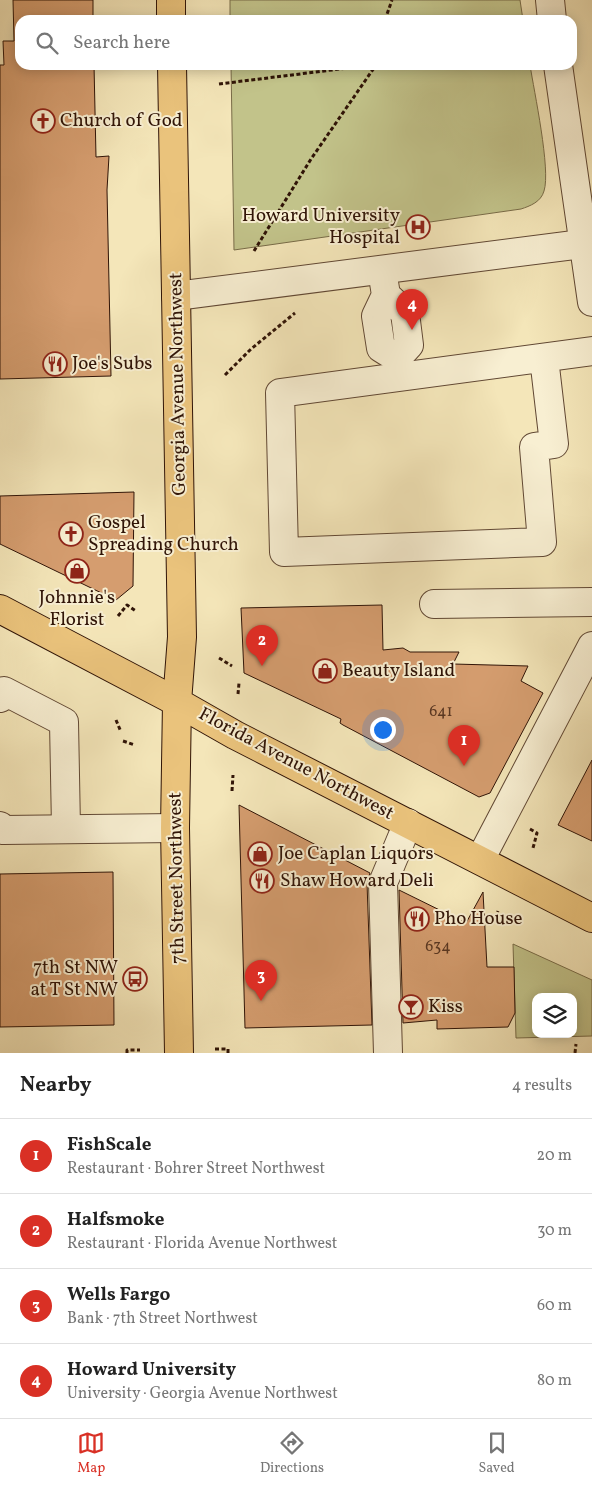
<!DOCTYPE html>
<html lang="en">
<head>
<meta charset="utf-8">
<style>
  :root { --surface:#fff; --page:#f2f2f2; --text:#222; --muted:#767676; --line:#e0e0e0; --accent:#d93025 }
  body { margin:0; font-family:Vollkorn,serif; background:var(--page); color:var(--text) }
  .controls { position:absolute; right:15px; bottom:15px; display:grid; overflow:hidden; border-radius:10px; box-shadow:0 2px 12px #0003 }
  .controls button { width:45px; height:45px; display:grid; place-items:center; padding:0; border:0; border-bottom:1px solid var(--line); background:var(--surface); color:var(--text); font:25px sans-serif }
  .you { position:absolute; left:382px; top:729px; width:18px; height:18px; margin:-12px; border:4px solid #fff; border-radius:50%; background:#1a73e8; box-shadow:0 0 0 8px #1a73e833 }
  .badge { display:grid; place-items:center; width:32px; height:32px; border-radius:50%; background:var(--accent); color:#fff; font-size:16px; font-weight:700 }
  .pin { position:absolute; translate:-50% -41px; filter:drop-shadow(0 1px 2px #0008) }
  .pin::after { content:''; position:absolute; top:26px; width:18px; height:15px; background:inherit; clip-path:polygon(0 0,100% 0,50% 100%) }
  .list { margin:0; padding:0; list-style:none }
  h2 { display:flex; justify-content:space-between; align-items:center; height:65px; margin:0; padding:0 20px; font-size:21px }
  h2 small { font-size:16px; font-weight:400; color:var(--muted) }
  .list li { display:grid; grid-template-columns:32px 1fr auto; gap:15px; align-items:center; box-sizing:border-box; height:75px; padding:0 20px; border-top:1px solid var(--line) }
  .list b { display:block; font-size:19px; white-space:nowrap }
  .list p { margin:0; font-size:16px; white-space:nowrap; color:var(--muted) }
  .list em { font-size:16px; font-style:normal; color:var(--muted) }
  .icon { flex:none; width:28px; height:28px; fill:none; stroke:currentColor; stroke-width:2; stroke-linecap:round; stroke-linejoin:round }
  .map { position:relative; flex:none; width:592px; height:1053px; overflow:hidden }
  .search { position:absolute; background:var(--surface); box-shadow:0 2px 12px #0003; left:15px; right:15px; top:15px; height:55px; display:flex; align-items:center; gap:12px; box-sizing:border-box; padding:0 18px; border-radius:15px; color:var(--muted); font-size:19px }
  .sheet { height:365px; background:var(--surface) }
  nav { display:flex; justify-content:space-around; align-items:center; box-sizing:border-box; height:70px; border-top:1px solid var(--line); background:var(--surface); font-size:14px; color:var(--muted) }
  nav a { display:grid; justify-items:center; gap:2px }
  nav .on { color:var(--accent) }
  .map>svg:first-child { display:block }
  .green { fill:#c2c38a; stroke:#796c48; fill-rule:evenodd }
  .building { fill:#d59d6f; stroke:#301407 }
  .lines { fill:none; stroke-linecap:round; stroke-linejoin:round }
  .minor-casing { stroke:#614834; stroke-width:30 }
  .major-casing { stroke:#301407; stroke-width:30 }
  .highway-casing { stroke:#301407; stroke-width:30 }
  .path { stroke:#301407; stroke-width:3; stroke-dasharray:4 2.5; stroke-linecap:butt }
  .minor { stroke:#f8efd2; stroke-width:28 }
  .major { stroke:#eac37c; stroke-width:28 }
  .highway { stroke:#eac37c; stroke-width:28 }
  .labels { text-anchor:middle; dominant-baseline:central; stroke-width:4; stroke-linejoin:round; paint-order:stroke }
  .number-label { font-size:16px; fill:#593621 }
  .poi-label { font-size:19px; fill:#301407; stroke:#f8efd2; text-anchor:start }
  .street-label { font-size:19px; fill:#301407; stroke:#f8efd2 }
</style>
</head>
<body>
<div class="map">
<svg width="592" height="1053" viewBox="0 0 592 1053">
  <rect width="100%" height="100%" fill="#f4e6b9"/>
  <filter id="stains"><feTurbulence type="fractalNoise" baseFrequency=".004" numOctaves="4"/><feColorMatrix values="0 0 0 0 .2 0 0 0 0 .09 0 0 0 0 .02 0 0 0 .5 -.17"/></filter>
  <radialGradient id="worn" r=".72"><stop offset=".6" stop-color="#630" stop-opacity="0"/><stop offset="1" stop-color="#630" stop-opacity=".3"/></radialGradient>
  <g class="green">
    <polygon points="230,0 520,0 523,20 230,20"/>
    <path d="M231,65H530C534,91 551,170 544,191C541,202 530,206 521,209L234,250Z"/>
    <path d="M513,944L592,980V1036L516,1038ZM536,997H573V1034H536Z"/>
  </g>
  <g class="building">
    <polygon points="13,0 93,0 93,20 20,20 20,65 94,65 96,157 109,156 107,190 111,376 0,379 0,65 4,65 3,41 14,41"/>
    <polygon points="134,492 133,586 116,600 0,544 0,496"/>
    <polygon points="382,605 383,650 403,648 410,652 459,652 453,664 528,666 521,681 543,693 490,793 479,797 343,725 340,723 341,719 244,673 241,608"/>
    <polygon points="592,760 592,841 558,825"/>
    <polygon points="239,805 370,873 367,883 372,1025 245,1028"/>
    <polygon points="113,872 114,1025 0,1027 0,874"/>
    <polygon points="399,890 466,923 483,892 487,967 514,967 515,1013 508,1027 437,1029 437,1020 403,1023"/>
  </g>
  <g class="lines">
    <g class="minor-casing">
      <g id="minor">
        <polyline points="550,0 552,20"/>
        <polyline points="558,65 592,302"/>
        <polyline points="382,270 386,295 376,316 381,348 397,358 409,345 405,313 386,295"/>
        <polyline points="176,296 582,244"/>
        <polyline points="544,358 554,444 534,447 542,542 284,552 280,393 592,351"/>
        <polyline points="434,604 592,602"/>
        <polyline points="0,698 4,691 64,722 66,828"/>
        <polyline points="0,826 3,830 175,828"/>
        <polyline points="480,860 592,646"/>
        <polyline points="388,1053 383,883 408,823"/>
      </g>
    </g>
    <g class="major-casing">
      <polyline id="major" points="0,609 177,702 175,828 179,1053"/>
    </g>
    <g class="highway-casing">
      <g id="highway">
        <polyline points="171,0 171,20"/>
        <polyline points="172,65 182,637 177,702 235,735 592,918"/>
      </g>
    </g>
    <g class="path">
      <polyline points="385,20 392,0"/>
      <polyline points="398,65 439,65"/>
      <polyline points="219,84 372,65"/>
      <polyline points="254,251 311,159 376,65"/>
      <polyline points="225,375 251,349 295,313"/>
      <polyline points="118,616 127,605 136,611"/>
      <polyline points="219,658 232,666"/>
      <polyline points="238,694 239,683"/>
      <polyline points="116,720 121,732"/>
      <polyline points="123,741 135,745"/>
      <polyline points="232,791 233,775"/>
      <polyline points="530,829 537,833 533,848"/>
      <polyline points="495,918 498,911"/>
      <polyline points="215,1049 228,1049 228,1053"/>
      <polyline points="127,1053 127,1050 140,1050"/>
      <polyline points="575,1053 576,1044"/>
    </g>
    <use href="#minor" class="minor"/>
    <use href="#major" class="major"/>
    <use href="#highway" class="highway"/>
  </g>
  <defs>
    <g id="church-ring" transform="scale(1.25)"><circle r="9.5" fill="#f8efd2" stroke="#8f2418" stroke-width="1.5"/><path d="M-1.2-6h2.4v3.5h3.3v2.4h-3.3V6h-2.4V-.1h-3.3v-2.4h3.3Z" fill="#8f2418"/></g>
    <g id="hospital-ring" transform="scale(1.25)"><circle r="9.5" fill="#f8efd2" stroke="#8f2418" stroke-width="1.5"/><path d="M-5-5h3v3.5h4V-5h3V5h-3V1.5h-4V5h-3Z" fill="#8f2418"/></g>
    <g id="restaurant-ring" transform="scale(1.25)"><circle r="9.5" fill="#f8efd2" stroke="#8f2418" stroke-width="1.5"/><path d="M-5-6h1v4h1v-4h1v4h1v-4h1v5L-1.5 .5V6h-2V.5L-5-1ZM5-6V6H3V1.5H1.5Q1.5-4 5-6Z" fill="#8f2418"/></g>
    <g id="shop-ring" transform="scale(1.25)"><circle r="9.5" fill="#f8efd2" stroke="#8f2418" stroke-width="1.5"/><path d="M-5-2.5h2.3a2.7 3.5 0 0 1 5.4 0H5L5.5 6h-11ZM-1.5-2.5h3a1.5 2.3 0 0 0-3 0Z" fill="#8f2418"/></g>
    <g id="bus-ring" transform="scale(1.25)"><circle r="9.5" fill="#f8efd2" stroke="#8f2418" stroke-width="1.5"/><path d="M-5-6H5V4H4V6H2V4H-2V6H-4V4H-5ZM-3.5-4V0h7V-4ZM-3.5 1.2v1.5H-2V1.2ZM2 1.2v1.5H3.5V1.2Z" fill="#8f2418"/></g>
    <g id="bar-ring" transform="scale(1.25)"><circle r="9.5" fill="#f8efd2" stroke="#8f2418" stroke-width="1.5"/><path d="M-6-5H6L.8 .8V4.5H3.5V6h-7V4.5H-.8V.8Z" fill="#8f2418"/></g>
  </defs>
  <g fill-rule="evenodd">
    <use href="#church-ring" x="43" y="121"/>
    <use href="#hospital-ring" x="418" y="227"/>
    <use href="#restaurant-ring" x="55" y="364"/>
    <use href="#church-ring" x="71" y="534"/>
    <use href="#shop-ring" x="77" y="571"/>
    <use href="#shop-ring" x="325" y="671"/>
    <use href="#shop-ring" x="260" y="854"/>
    <use href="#restaurant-ring" x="262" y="881"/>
    <use href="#restaurant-ring" x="417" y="919"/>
    <use href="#bus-ring" x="135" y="979"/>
    <use href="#bar-ring" x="411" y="1007"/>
  </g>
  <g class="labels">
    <g class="number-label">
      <text x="441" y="712">641</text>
      <text x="438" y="947">634</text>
    </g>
    <g class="poi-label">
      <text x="60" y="121">Church of God</text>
      <text x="400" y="216" text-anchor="end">Howard University<tspan x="400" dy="22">Hospital</tspan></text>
      <text x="72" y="364">Joe's Subs</text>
      <text x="88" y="523">Gospel<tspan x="88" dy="22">Spreading Church</tspan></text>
      <text x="77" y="598" text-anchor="middle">Johnnie's<tspan x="77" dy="22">Florist</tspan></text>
      <text x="342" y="671">Beauty Island</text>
      <text x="278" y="854">Joe Caplan Liquors</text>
      <text x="280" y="881">Shaw Howard Deli</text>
      <text x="434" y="919">Pho House</text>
      <text x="118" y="968" text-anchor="end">7th St NW<tspan x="118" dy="22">at T St NW</tspan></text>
      <text x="428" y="1007">Kiss</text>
    </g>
    <g class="street-label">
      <text transform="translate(178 384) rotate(-91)">Georgia Avenue Northwest</text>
      <text transform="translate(296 764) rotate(28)">Florida Avenue Northwest</text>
      <text transform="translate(177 878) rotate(-91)">7th Street Northwest</text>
    </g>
  </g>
  <rect width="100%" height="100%" filter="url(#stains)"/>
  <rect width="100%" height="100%" fill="url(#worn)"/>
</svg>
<div class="controls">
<button><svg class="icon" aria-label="layers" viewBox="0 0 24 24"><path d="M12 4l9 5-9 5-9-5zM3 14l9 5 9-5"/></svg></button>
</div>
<div class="you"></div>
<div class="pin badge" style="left:464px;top:766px">1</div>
<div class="pin badge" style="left:262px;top:666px">2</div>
<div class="pin badge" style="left:261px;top:1001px">3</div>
<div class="pin badge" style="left:412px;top:330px">4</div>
<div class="search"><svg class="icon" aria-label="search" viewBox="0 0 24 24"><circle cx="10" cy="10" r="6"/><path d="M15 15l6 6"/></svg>Search here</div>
</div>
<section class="sheet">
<h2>Nearby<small>4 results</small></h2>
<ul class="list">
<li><span class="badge">1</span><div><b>FishScale</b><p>Restaurant · Bohrer Street Northwest</p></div><em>20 m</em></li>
<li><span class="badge">2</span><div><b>Halfsmoke</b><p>Restaurant · Florida Avenue Northwest</p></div><em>30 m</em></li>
<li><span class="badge">3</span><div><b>Wells Fargo</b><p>Bank · 7th Street Northwest</p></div><em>60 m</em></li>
<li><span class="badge">4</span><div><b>Howard University</b><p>University · Georgia Avenue Northwest</p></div><em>80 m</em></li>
</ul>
</section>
<nav>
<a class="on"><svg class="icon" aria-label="map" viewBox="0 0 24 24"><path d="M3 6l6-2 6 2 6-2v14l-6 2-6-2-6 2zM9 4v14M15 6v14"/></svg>Map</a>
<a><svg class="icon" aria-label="directions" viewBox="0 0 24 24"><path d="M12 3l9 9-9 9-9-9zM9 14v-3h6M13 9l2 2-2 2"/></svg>Directions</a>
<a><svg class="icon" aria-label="saved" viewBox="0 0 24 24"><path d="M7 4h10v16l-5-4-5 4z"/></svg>Saved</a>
</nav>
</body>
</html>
